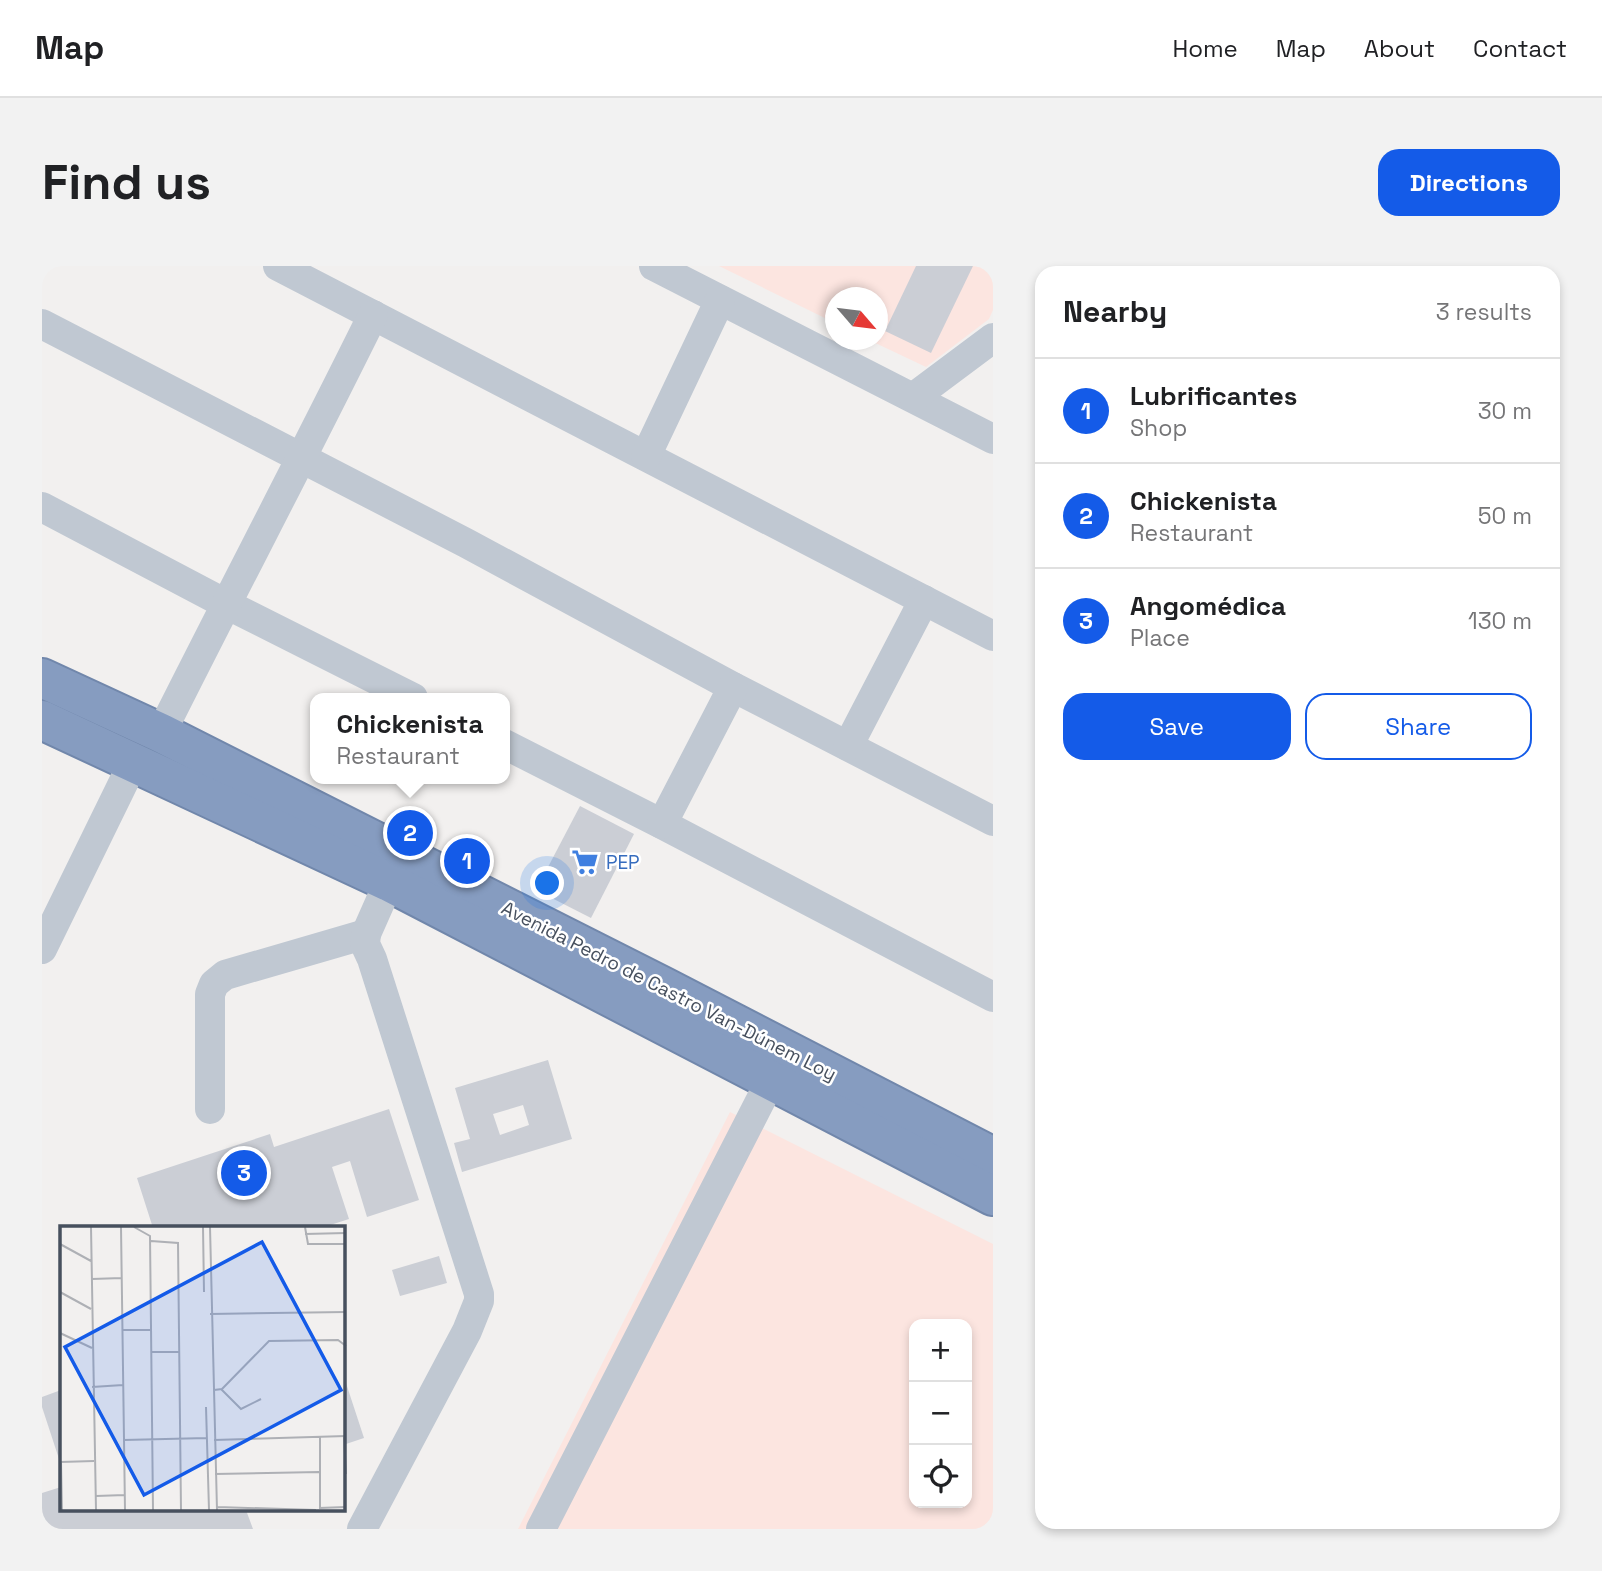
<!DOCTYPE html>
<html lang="en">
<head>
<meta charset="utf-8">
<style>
  :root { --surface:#fff; --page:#f2f2f2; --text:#202124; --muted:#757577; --line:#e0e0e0; --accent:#145be8 }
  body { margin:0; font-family:"Space Grotesk",sans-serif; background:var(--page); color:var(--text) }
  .controls { position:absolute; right:21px; bottom:21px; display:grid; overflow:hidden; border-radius:14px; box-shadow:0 4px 10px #0003 }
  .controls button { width:63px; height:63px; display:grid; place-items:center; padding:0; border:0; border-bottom:2px solid var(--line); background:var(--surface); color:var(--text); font:35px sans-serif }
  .compass { position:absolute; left:783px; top:21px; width:63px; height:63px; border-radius:50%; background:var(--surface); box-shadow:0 4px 10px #0003; rotate:118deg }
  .you { position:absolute; left:506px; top:618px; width:24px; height:24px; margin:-18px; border:5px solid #fff; border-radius:50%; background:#1a73e8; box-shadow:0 0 0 10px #1a73e833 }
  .badge { display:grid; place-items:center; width:46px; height:46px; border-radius:50%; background:var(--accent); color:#fff; font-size:23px; font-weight:700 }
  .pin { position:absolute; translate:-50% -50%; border:4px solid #fff; box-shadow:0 2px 7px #0006 }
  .popup { position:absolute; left:268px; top:427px; width:200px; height:91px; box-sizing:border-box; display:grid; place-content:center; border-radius:14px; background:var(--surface); filter:drop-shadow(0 2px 5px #0005); font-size:23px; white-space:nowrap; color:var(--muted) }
  .popup b { font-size:26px; color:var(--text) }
  .popup::after { content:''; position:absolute; left:50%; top:100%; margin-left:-14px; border:14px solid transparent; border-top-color:var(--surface) }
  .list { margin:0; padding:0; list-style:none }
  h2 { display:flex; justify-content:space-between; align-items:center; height:91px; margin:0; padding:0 28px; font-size:30px }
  h2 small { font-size:23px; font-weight:400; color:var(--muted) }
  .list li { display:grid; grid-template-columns:46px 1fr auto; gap:21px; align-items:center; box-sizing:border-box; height:105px; padding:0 28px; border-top:2px solid var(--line) }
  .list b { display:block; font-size:26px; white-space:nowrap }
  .list p { margin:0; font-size:23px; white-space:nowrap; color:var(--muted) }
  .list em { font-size:23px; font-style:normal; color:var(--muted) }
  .actions { display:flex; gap:14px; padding:21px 28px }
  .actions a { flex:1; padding:16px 0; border:2px solid var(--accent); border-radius:21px; text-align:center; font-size:24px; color:var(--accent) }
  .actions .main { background:var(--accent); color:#fff }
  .icon { flex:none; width:38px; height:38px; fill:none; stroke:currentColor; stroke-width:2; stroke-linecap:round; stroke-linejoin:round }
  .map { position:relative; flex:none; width:951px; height:1263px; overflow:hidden; border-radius:21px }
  header { display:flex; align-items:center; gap:42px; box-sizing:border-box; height:98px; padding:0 35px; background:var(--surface); border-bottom:2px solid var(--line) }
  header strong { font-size:33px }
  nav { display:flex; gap:38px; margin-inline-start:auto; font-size:24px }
  .intro { display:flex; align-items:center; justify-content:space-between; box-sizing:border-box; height:168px; padding:0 42px }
  h1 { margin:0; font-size:49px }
  .button { padding:18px 32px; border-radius:21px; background:var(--accent); color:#fff; font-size:24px; font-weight:700 }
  main { display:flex; gap:42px; padding:0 42px }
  aside { flex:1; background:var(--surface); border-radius:21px; box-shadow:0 4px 10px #0003 }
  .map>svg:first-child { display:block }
  .medical { fill:#fce5e0; fill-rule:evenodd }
  .building { fill:#cbced5; fill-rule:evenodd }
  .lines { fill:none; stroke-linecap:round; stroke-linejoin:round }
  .highway-casing { stroke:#7187ab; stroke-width:42 }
  .minor { stroke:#c0c8d2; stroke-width:30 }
  .highway { stroke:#869cc0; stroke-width:38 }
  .labels { text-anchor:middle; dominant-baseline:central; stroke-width:5; stroke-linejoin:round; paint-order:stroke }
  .shop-label { font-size:19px; fill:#366cbe; stroke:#fff; text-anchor:start }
  .street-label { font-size:19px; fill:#47505e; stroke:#fff }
  .inset-road { fill:none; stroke:#aeb0b5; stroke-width:2 }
  .view { fill:#145be8; fill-opacity:0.15; stroke:#145be8; stroke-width:3.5 }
  .inset-edge { fill:none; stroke:#47505e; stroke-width:3.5 }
</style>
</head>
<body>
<header>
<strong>Map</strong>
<nav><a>Home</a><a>Map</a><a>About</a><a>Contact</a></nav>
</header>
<div class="intro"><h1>Find us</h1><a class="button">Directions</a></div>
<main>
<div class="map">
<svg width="951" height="1263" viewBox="0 0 951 1263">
  <rect width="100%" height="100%" fill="#f2f0ef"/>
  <g class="medical">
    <polygon points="677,0 951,0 951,44 947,53 884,101 827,74 836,74 836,32 794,32 793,57"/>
    <path d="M688,846L951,978V1263H476ZM872,1058H925V1237H872Z"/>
  </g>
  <g class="building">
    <polygon points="874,0 931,0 889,87 843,65"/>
    <polygon points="538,540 592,568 549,652 494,624"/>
    <path d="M506,794L530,873L420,906L412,877L428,873L413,822ZM481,839L487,859L458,869L451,848Z"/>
    <polygon points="347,843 377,934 325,951 308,895 290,901 307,953 279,962 111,962 95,912 228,868 232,881"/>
    <polygon points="397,990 405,1017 358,1030 350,1004"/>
    <polygon points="301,1108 322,1172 301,1179"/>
    <polygon points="19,1124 19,1199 0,1141 0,1131"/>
    <polygon points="19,1221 19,1244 204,1244 211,1263 0,1263 0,1227"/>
  </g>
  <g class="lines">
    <g class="highway-casing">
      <g id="highway">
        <polyline points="0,412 119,467 622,721 951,891"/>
        <polyline points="0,454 347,616 951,930"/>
      </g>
    </g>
    <g class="minor">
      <polyline points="236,0 951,370"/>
      <polyline points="612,0 951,173"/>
      <polyline points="0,58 424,277 691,421 951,555"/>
      <polyline points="872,131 951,72"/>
      <polyline points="604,190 678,34"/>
      <polyline points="0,241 184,338 371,432"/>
      <path d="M119,467C189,327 262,189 331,49"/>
      <polyline points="462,478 620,558 951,731"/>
      <polyline points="806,480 882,334"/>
      <polyline points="620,558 691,421"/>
      <polyline points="0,683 91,497"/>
      <polyline points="168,843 168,728 172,718 183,709 324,668"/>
      <polyline points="320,1263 425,1065 437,1035 437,1028 330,693 323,678 324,668 347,616"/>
      <polyline points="499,1263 729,814"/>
    </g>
    <use href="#highway" class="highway"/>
  </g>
  <defs>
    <g id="supermarket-bare" transform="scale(2.1)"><path d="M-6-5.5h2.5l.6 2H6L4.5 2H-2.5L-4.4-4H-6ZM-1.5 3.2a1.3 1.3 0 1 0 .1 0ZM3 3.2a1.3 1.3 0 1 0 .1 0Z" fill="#3f7fe0" stroke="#fff" stroke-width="2.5" paint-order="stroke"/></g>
  </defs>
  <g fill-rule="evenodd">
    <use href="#supermarket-bare" x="543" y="596"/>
  </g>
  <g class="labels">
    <g class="shop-label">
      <text x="564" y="596">PEP</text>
    </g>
    <g class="street-label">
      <text transform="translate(627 725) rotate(27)">Avenida Pedro de Castro Van-Dúnem Loy</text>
    </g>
  </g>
  <g transform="translate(18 960)">
    <rect width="285" height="285" fill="#f2f0ef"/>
    <path class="inset-road" d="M31,1L36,284M61,1L65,284M74,1L90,10L93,284M143,1L144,66M150,1L157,284M245,1L248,18H286M245,8L286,7M91,15L118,17L121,284M0,18L31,35M32,53L62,52M0,66L31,83M150,88L286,86M63,104H91M0,107L32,122M92,126H119M32,161L63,159M161,163L181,183L201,173M154,164L162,163L209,115L278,114L286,120M146,181L149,284M260,210V282M284,210L286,248M64,214L147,212M154,214L286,210M0,236L34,235M1,236L2,284M155,248L259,246M36,270L65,269M157,281L256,284M259,282L286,281"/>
    <path class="view" d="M202,16L281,164L84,269L5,121Z"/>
    <rect width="285" height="285" class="inset-edge"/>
  </g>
</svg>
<div class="controls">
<button>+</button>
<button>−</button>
<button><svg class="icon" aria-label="locate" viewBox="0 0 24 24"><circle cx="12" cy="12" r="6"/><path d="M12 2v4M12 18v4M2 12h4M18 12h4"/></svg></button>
</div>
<svg class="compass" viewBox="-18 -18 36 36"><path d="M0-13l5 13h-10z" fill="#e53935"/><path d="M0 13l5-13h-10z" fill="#757577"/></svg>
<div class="you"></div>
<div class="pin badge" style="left:425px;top:595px">1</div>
<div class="pin badge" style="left:368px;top:567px">2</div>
<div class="popup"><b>Chickenista</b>Restaurant</div>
<div class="pin badge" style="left:202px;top:907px">3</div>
</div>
<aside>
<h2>Nearby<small>3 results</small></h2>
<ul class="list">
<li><span class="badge">1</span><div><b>Lubrificantes</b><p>Shop</p></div><em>30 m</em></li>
<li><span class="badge">2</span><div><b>Chickenista</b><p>Restaurant</p></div><em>50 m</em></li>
<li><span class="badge">3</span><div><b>Angomédica</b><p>Place</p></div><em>130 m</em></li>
</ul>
<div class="actions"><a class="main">Save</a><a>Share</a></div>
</aside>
</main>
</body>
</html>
